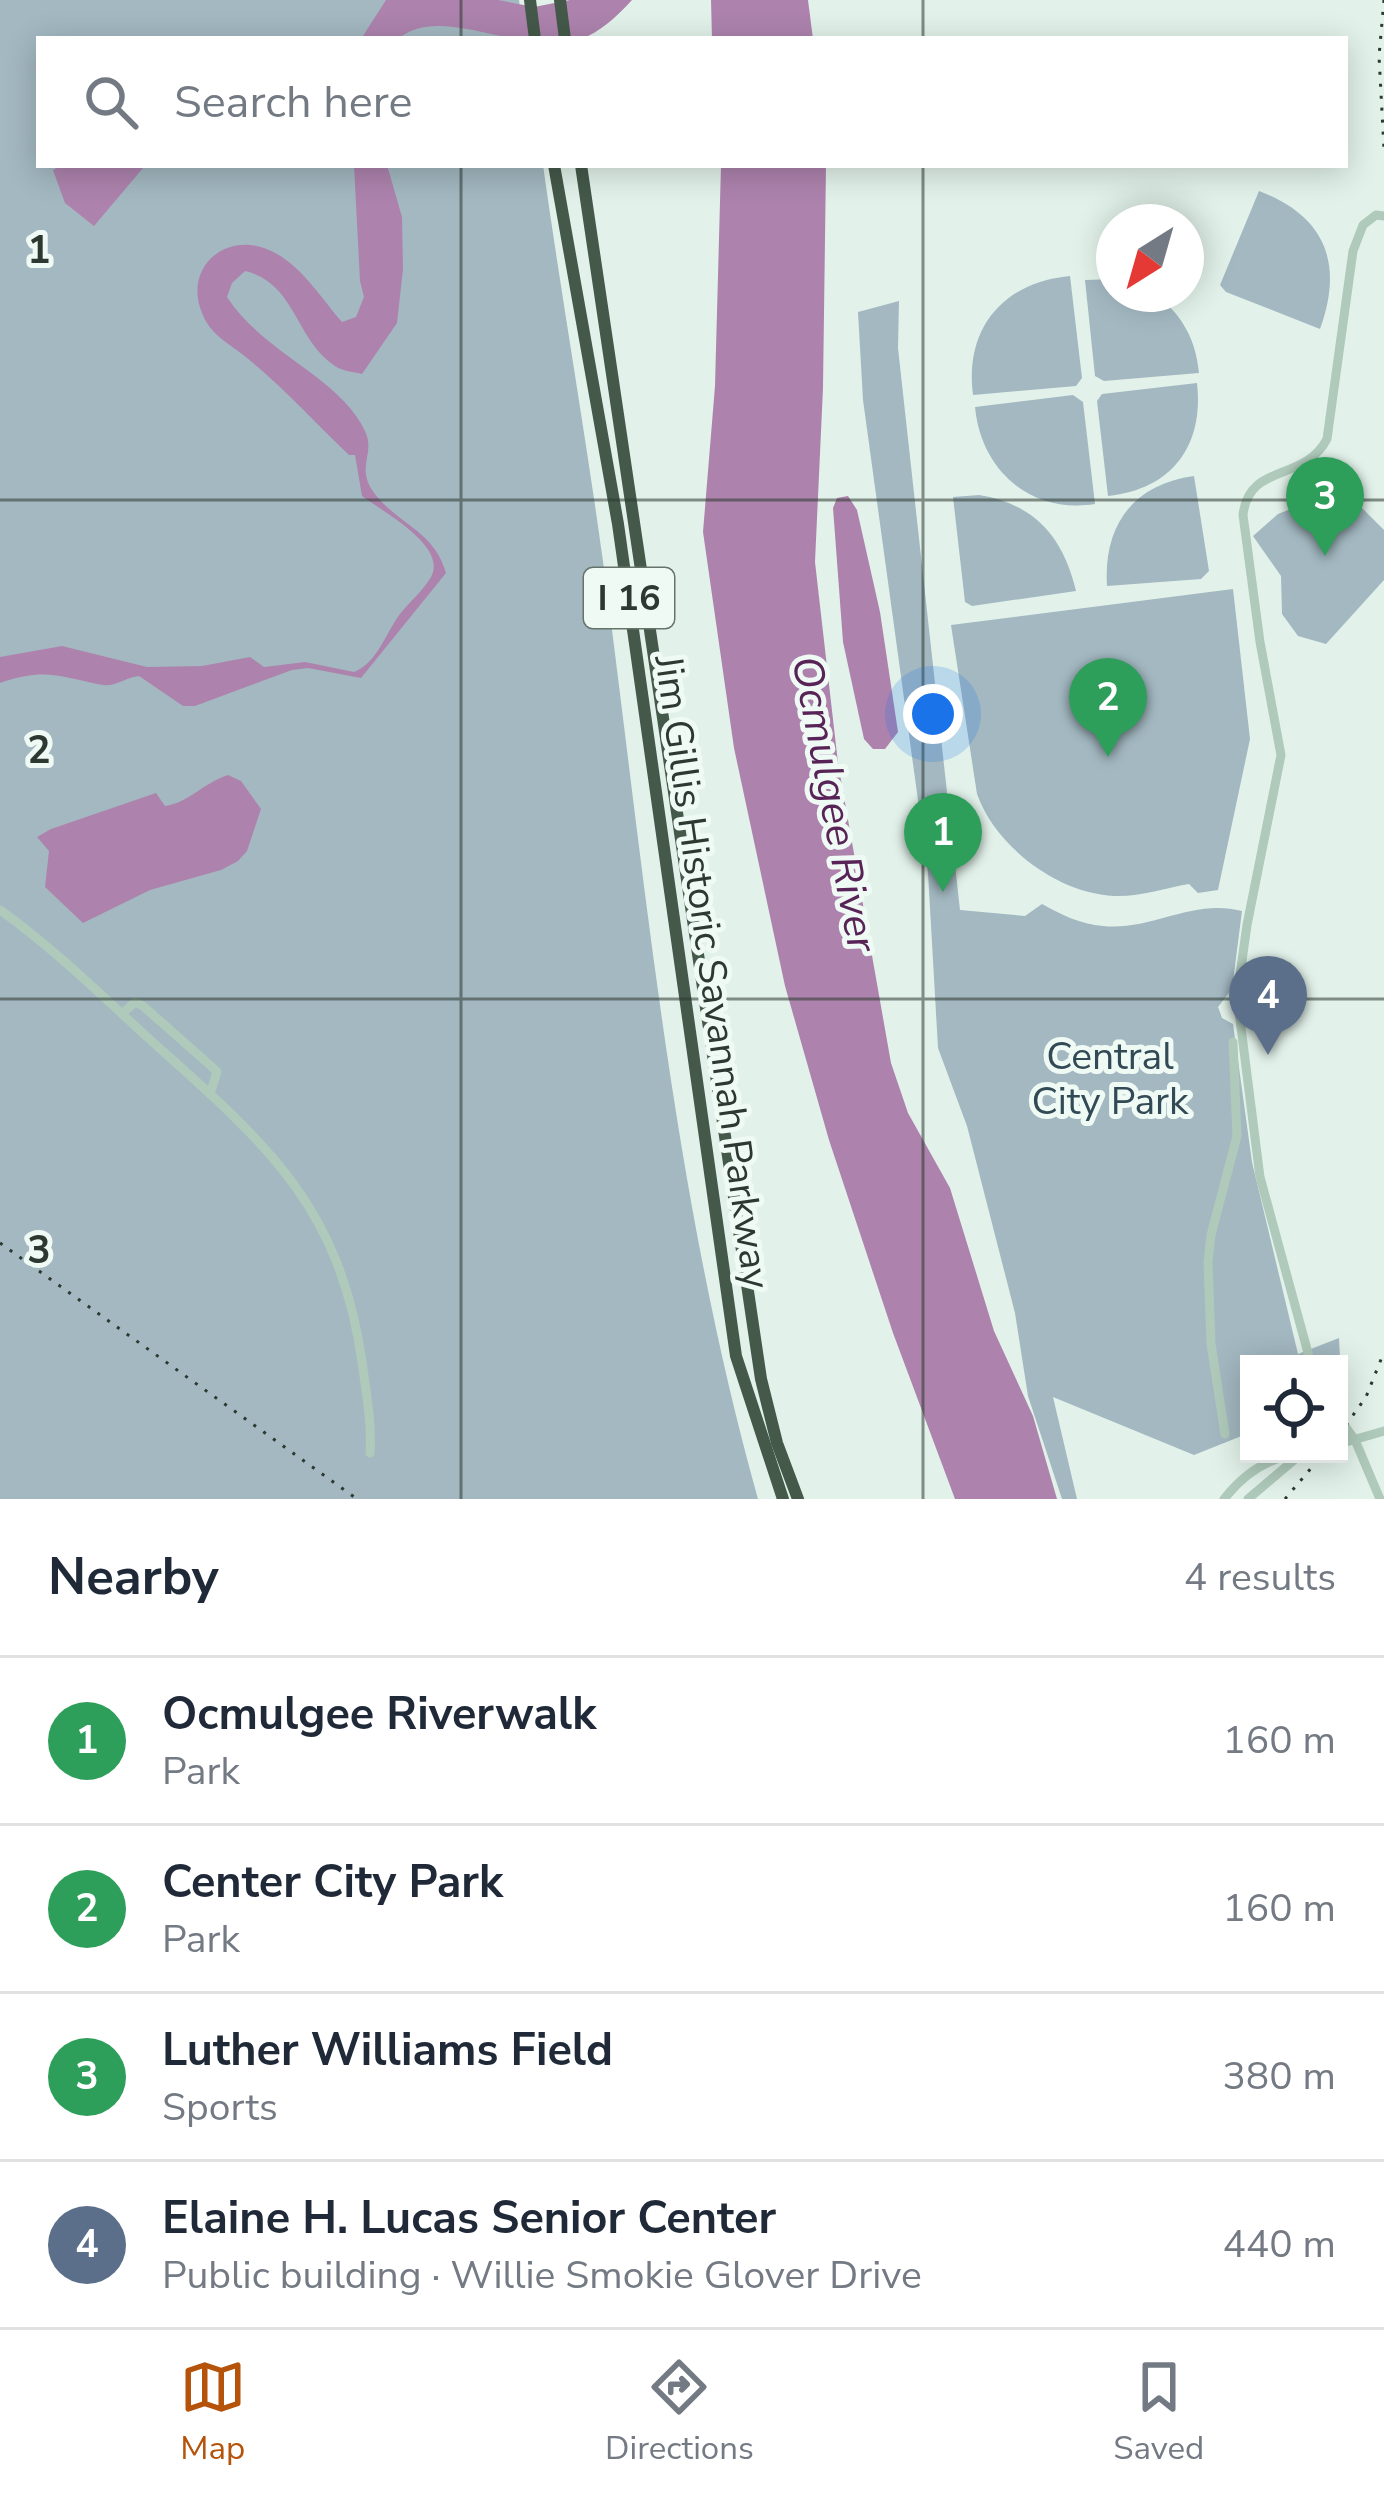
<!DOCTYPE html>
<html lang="en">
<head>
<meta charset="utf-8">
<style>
  :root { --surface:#fff; --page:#f6f6f7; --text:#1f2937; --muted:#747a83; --line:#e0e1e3; --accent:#b45309 }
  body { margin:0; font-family:"Nunito Sans",sans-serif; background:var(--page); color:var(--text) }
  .controls { position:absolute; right:36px; bottom:36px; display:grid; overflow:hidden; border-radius:0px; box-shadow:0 6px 30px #0003 }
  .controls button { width:108px; height:108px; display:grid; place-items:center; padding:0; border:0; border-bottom:3px solid var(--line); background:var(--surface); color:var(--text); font:60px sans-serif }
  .compass { position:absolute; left:1096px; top:204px; width:108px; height:108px; border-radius:50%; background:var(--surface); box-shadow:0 6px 30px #0003; rotate:217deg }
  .you { position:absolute; left:933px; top:714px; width:42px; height:42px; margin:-30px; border:9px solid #fff; border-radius:50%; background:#1a73e8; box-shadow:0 0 0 18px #1a73e833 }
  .badge { display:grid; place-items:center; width:78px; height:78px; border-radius:50%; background:var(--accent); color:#fff; font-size:39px; font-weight:700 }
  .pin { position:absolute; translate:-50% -99px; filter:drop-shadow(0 3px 6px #0008) }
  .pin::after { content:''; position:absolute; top:63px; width:42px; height:36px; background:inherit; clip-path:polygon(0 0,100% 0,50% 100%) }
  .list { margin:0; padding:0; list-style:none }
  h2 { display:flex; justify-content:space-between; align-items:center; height:156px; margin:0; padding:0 48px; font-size:51px }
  h2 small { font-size:39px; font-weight:400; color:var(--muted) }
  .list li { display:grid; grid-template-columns:78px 1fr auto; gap:36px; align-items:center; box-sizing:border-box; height:168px; padding:0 48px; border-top:3px solid var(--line) }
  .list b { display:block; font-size:45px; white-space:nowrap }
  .list p { margin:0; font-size:39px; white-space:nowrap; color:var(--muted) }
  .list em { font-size:39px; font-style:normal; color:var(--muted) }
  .icon { flex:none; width:66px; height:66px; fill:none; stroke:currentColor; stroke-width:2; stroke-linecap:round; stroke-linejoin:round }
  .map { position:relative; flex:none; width:1384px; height:1499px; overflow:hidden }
  .search { position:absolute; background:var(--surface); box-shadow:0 6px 30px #0003; left:36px; right:36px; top:36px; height:132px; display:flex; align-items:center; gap:30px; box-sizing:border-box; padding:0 42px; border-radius:0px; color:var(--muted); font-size:45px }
  .sheet { height:828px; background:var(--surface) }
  nav { display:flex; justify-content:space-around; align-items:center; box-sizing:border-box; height:168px; border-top:3px solid var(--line); background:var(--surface); font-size:33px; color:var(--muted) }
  nav a { display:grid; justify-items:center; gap:6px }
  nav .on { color:var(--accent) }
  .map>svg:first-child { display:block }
  .green { fill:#a3b8c1 }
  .water { fill:#ad83ad }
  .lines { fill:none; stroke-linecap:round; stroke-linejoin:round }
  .minor { stroke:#afcaba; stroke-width:9 }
  .highway { stroke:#44594a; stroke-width:12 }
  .rail { stroke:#2c3930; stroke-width:3; stroke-dasharray:3 9; stroke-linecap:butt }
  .grid { fill:none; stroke:#2c3930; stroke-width:3; stroke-opacity:0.55 }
  .labels { text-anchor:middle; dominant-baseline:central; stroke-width:10; stroke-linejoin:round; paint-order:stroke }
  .shield { fill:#effaf4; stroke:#66736b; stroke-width:3 }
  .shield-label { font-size:36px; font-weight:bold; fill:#2c3930 }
  .street-label { font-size:39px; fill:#2c3930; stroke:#effaf4 }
  .park-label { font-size:39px; fill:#324a56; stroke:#effaf4 }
  .water-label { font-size:42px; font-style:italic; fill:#582457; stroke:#effaf4 }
  .grid-label { font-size:39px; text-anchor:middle; font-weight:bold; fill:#2c3930; stroke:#effaf4; stroke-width:10; stroke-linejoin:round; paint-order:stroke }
</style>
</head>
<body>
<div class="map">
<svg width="1384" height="1499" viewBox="0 0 1384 1499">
  <rect width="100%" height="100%" fill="#e2f2ea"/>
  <g class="green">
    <path d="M0,0H519L524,39H39V165H543C564,315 591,464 610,614C648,911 677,1210 758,1499H0Z"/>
    <path d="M1259,191C1325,216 1344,263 1320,329L1226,292L1220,285Z"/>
    <path d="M1070,276L1082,378L1076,386L973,395C964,328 1004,282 1070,276Z"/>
    <path d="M1114,279V294H1155C1182,314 1196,340 1199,373L1104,381L1095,376L1085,280Z"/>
    <path d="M899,301L898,348L960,910L1025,916L1042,904C1062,915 1080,924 1103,926C1152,931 1192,898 1242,911L1232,989L1218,1007L1222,1018L1233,1024L1252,1162L1298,1354L1339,1338L1342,1395L1339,1396V1364H1249V1433L1194,1455L1053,1397L1077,1499H1062L1028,1396L1015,1313L967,1126L938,1048L928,873L863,400L858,312Z"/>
    <path d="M1197,383C1204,446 1172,489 1108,496L1097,401L1102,394Z"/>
    <path d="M1073,395L1083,402L1095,504C1031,514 981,471 975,407Z"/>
    <path d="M1194,476L1209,571L1201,579L1107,586C1103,526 1133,484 1194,476Z"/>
    <polygon points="1329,494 1355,501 1384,530 1384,580 1326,644 1298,636 1282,614 1281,576 1253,536 1278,514"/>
    <path d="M979,495C1035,504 1063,537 1076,591L972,606L965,602L953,497Z"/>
    <path d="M1233,589L1250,739L1218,890L1198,893L1189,884C1165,888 1140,897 1114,896C1057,893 996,847 977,794L951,625Z"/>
  </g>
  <g class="water">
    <path d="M386,0H498L534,7L570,0H632C620,13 605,28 588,36C528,63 443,0 398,39H361Z"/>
    <polygon points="711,0 808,0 813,39 712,39"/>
    <polygon points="62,165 143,168 94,226 65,203 53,170"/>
    <path d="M354,165H387L402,217L403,269L397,323L362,374C354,372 342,371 335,366C295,340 296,283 245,271L232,283L227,297C265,355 339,376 365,431C377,456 351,469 380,500C405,527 435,534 446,573L361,678L308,668L292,670L195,706H183L139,676C127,677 115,687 103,685C60,677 46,667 0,683V657L62,646L147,667L202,666L250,657L264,667L305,662L354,672C378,662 385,634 400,614C410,601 423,591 431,577C448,546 383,512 362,496L355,455H349C315,423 283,387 247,358C229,343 211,336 202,313C183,267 226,231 269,250C300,263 321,298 342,322L356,317L364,297L360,281Z"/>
    <polygon points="721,165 826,165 823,388 815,562 838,763 891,1063 908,1113 950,1188 994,1331 1033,1416 1057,1499 955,1499 893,1333 829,1140 785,986 734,748 703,532 715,386"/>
    <polygon points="848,496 857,510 880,612 898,732 885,749 873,749 864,739 843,642 833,508 837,498"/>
    <path d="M228,775L241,781L261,809L247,851L238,861L221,870L150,890L83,923L45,887L49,851L37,837L51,829L156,793L165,806C188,803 205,782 228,775Z"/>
  </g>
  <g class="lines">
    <g class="minor">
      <path d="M0,910C52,947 99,993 146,1036C260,1139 339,1200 362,1362C366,1391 372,1423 370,1453"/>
      <polyline points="122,1014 135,1002 143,1006 211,1066 217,1072 210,1094"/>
      <path d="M1311,1364L1260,1177L1237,996L1247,925L1281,755L1260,642L1243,515C1249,462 1304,483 1327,439L1353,251L1363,225L1376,215L1384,216"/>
      <polyline points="1339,1418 1355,1440 1380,1499"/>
      <polyline points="1225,1434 1211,1344 1208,1262 1211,1235 1237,1136 1233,1042"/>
      <polyline points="1339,1444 1384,1431"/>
      <path d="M1224,1499C1244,1474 1269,1456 1301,1454"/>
      <polyline points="1248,1499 1301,1454"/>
    </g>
    <g class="highway">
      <polyline points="530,0 535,39"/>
      <polyline points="560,0 565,39"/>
      <polyline points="554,165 618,524 736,1356 783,1499"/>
      <polyline points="581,165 761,1379 777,1443 798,1499"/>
    </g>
    <g class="rail">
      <polyline points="1384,0 1379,56 1384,149"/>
      <polyline points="0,1243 357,1499"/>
      <polyline points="1339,1435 1366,1397 1382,1357"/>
      <polyline points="1285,1499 1323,1454"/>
    </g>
  </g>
  <path class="grid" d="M461,0V39M923,0V39M461,165V1499M923,165V1499M0,500H1384M0,999H1384"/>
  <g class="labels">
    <rect class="shield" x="584" y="568" width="90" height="60" rx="9"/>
    <g class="shield-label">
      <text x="629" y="598">I 16</text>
    </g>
    <g class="street-label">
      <text transform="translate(712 972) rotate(82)">Jim Gillis Historic Savannah Parkway</text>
    </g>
    <g class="park-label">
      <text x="1110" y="1056">Central<tspan x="1110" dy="45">City Park</tspan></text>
    </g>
    <g class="water-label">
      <text transform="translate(834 804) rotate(79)">Ocmulgee River</text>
    </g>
  </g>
  <g class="grid-label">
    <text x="39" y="263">1</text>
    <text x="39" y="763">2</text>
    <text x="39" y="1263">3</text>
  </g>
</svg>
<div class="controls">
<button><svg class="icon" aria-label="locate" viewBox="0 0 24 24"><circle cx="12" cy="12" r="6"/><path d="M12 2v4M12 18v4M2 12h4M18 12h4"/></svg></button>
</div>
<svg class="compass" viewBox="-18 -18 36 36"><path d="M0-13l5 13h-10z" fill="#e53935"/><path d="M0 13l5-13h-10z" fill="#747a83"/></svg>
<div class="you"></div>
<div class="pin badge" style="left:943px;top:892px;background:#2e9e5b">1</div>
<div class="pin badge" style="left:1108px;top:757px;background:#2e9e5b">2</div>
<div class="pin badge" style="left:1325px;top:556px;background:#2e9e5b">3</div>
<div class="pin badge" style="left:1268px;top:1055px;background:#5c6f8a">4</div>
<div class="search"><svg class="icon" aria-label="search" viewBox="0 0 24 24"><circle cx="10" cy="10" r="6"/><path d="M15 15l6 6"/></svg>Search here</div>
</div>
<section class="sheet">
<h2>Nearby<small>4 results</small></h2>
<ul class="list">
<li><span class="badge" style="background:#2e9e5b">1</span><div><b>Ocmulgee Riverwalk</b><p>Park</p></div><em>160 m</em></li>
<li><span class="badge" style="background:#2e9e5b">2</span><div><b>Center City Park</b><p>Park</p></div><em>160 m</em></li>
<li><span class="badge" style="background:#2e9e5b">3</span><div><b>Luther Williams Field</b><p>Sports</p></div><em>380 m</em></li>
<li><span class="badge" style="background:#5c6f8a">4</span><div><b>Elaine H. Lucas Senior Center</b><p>Public building · Willie Smokie Glover Drive</p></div><em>440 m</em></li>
</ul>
</section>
<nav>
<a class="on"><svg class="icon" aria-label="map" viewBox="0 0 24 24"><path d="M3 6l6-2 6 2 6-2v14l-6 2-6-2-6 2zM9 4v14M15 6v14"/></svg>Map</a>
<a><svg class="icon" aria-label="directions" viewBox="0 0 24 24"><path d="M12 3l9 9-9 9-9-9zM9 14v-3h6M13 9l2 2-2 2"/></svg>Directions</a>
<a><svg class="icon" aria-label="saved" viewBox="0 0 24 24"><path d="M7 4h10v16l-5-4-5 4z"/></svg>Saved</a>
</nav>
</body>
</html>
